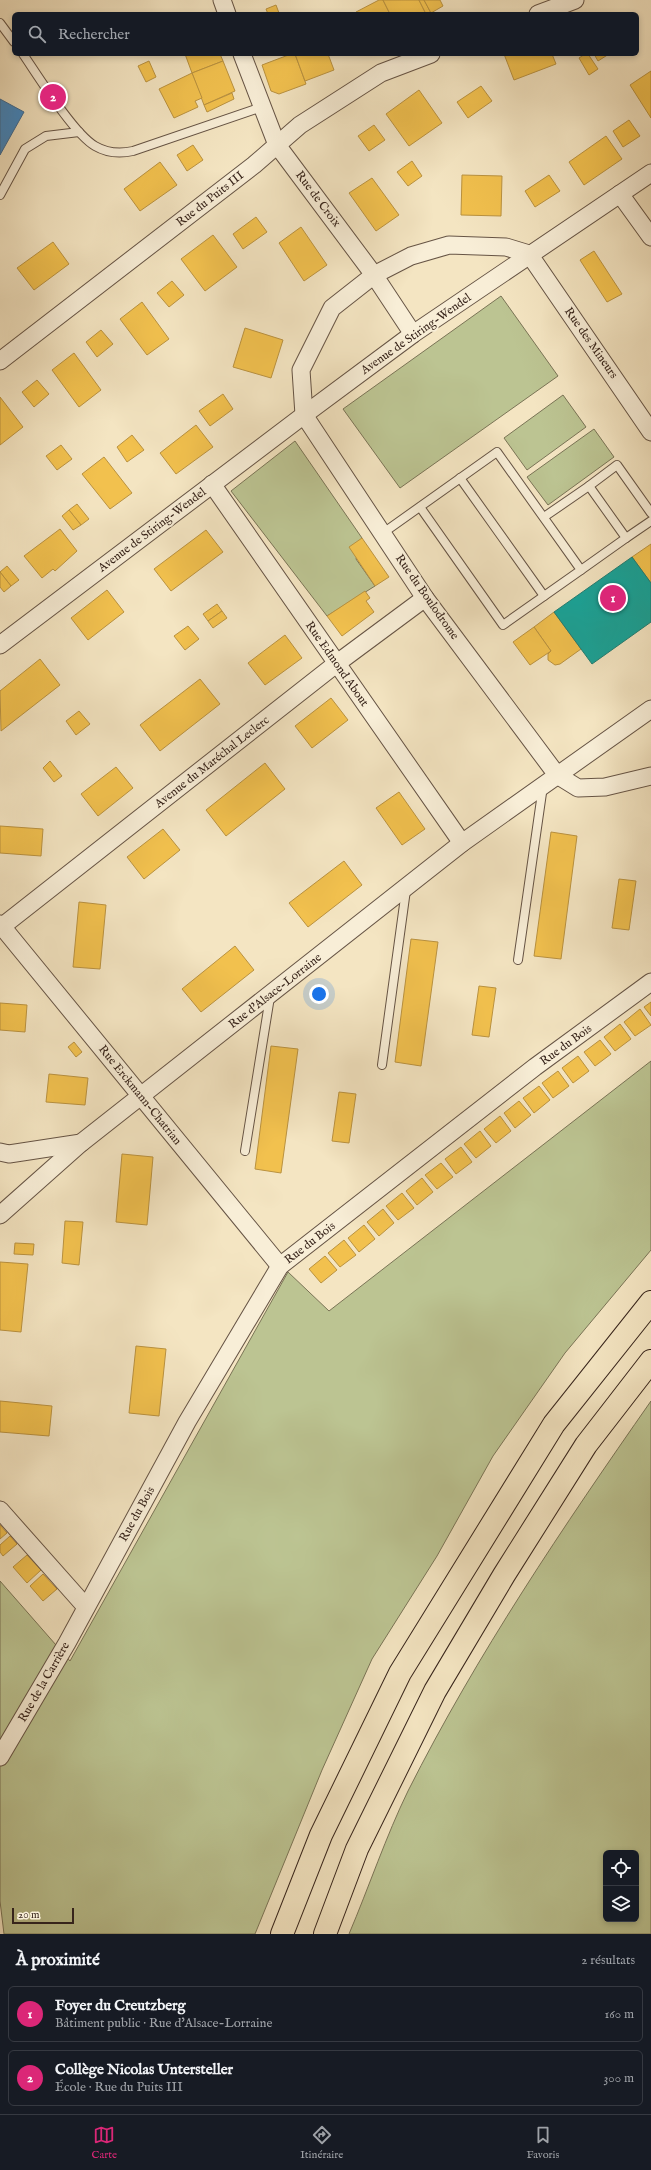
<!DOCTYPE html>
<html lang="fr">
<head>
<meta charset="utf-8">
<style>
  :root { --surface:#171b24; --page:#20242c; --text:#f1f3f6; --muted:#9ea1a6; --line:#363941; --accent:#db2777 }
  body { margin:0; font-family:"IM FELL English",serif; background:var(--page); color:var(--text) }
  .controls { position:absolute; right:12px; bottom:12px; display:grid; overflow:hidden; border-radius:6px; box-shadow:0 2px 6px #0003 }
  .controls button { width:36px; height:36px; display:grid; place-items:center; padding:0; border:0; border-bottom:1px solid var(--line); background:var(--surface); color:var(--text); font:20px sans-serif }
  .scale { position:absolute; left:12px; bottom:10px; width:62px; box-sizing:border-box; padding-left:4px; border:2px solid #37241b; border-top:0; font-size:11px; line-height:14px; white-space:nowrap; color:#37241b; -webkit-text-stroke:3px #f8eed7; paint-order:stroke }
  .you { position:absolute; left:319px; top:994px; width:14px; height:14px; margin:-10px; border:3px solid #fff; border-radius:50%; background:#1a73e8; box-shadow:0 0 0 6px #1a73e833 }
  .badge { display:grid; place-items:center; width:26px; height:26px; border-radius:50%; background:var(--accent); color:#fff; font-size:13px; font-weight:700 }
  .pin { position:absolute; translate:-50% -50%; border:2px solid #fff; box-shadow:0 1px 4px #0006 }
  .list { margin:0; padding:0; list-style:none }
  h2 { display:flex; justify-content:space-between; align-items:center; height:52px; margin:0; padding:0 16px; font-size:17px }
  h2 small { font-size:13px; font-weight:400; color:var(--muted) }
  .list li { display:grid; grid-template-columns:26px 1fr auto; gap:12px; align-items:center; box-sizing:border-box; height:56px; margin:0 8px 8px; padding:0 8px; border:1px solid var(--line); border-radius:6px }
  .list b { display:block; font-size:15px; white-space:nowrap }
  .list p { margin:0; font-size:13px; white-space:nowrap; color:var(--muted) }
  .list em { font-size:13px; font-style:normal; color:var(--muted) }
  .icon { flex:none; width:22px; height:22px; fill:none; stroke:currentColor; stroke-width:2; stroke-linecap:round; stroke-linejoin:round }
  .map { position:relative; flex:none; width:651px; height:1934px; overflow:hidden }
  .search { position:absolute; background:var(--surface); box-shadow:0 2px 6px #0003; left:12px; right:12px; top:12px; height:44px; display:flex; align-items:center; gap:10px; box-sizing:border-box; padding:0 14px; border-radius:6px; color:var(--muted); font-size:15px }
  .sheet { height:180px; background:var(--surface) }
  nav { display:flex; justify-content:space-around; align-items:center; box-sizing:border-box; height:56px; border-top:1px solid var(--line); background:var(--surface); font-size:11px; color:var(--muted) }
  nav a { display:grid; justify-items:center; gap:2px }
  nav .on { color:var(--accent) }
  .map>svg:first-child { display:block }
  .green { fill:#bcc492; stroke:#7a7456; fill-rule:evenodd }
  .homes { fill:#f2c14e; stroke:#ba923f }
  .schools { fill:#3f88c5; stroke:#3d6a92 }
  .public { fill:#17a398; stroke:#217d72 }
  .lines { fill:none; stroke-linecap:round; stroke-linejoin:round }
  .lane-casing { stroke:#665445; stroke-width:10 }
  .street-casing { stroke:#665445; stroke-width:19 }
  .highway-casing { stroke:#37241b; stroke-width:24 }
  .lane { stroke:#f8eed7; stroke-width:8 }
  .street { stroke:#f8eed7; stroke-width:17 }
  .highway { stroke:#f4e5c2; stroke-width:22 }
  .labels { text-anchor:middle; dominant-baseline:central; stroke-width:4; stroke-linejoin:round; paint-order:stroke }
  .street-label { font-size:12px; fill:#37241b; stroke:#f8eed7 }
</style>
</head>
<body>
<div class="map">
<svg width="651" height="1934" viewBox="0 0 651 1934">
  <rect width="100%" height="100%" fill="#f4e5c2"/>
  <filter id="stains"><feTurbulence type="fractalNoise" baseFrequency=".005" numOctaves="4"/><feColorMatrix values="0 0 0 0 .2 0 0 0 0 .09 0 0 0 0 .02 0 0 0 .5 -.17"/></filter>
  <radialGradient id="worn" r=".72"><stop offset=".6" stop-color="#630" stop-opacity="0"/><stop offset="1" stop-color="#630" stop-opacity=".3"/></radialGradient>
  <g class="green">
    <polygon points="501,296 558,376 400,488 343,409"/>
    <polygon points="563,395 586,427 527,470 504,438"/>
    <polygon points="594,429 614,457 548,505 527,477"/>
    <polygon points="295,441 362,538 356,559 375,586 327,616 231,491"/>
    <polygon points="651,1061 651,1250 565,1353 493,1456 437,1556 372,1659 322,1770 255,1934 4,1934 0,1901 0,1581 70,1661 288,1272 329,1311"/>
    <path d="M651,1401V1934H349C369,1887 386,1836 408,1791C477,1654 563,1527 651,1401ZM606,1853H636V1919H606Z"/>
  </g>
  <g class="homes">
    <polygon points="379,0 383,0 390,14 356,14 356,12"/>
    <polygon points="383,0 419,0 426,14 390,14"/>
    <polygon points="419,0 424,0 431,13 426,14"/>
    <polygon points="424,0 440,0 443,6 431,13"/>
    <polygon points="276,5 279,13 268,14 266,9"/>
    <polygon points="185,54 220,54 223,61 192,73"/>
    <polygon points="291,54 295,54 306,84 279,94 271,91 262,65"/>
    <polygon points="295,54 328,54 334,70 305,81"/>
    <polygon points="504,54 552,54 556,64 514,80"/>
    <polygon points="585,54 588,54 598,69 589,75 579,58"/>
    <polygon points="594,54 609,54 598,61"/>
    <polygon points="149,61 156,77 146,82 138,66"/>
    <polygon points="223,61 235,91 204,105 192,73"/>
    <polygon points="651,71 651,118 630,85"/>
    <polygon points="192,73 202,98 195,101 198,107 174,118 159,89"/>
    <polygon points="481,86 492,101 468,118 457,102"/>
    <polygon points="419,90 442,123 409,146 386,114"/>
    <polygon points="232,93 234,99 207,112 204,105"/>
    <polygon points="629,120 640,136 623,147 613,131"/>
    <polygon points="374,125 385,140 369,151 358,136"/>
    <polygon points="606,136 622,159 584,185 569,162"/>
    <polygon points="193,145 203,160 187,171 177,155"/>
    <polygon points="412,161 422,176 408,186 397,172"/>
    <polygon points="160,162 177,185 140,211 124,189"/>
    <polygon points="462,175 502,176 501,216 461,215"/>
    <polygon points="549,175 560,191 535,207 525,191"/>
    <polygon points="372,178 399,215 376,231 349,193"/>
    <polygon points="256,217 267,232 243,249 233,234"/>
    <polygon points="301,227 327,265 304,281 279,243"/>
    <polygon points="213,235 237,267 205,291 181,259"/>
    <polygon points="53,242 69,264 34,290 17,268"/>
    <polygon points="594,251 622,294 607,302 580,260"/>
    <polygon points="172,281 184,295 169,307 157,293"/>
    <polygon points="142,302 169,339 147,355 120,319"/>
    <polygon points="245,328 283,340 271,378 233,367"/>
    <polygon points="101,330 113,344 97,357 86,342"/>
    <polygon points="74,353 101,390 79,407 52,370"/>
    <polygon points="37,380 49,394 34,407 22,392"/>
    <polygon points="223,394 233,409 210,426 199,411"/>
    <polygon points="0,397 23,427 0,445"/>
    <polygon points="196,425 213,447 176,474 160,453"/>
    <polygon points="132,435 144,450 127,462 117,447"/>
    <polygon points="61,445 72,459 57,470 46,456"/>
    <polygon points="104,457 132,493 110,509 82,474"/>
    <polygon points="77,504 89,519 81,525 69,510"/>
    <polygon points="69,510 81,525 73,530 62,516"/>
    <polygon points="60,529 77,551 55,571 53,569 42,578 24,556"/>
    <polygon points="206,530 223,552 171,591 154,569"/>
    <polygon points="362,538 389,577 375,586 349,547"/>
    <polygon points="651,544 651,583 632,557"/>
    <polygon points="7,566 19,580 11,586 0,572"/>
    <polygon points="0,572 11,586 4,592 0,587"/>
    <polygon points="107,590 124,612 88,640 71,618"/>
    <polygon points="365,591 370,598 366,601 374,612 342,636 327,616"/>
    <polygon points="217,604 222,611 208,621 203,614"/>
    <polygon points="222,611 227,618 213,628 208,621"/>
    <polygon points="554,612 581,649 560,664 555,665 548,660 548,654 551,651 534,627"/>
    <polygon points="188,626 199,639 185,650 174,636"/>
    <polygon points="534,627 551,651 530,665 513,642"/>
    <polygon points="285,635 302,658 265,685 248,663"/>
    <polygon points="40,659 60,685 1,731 0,691"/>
    <polygon points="200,679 220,704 160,751 140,725"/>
    <polygon points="331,698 348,720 312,748 295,726"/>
    <polygon points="79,711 90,724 76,735 66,721"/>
    <polygon points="50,761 62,776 54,782 43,768"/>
    <polygon points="265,763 285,789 226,836 206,810"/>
    <polygon points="116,767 133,788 98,816 81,794"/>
    <polygon points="399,792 425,829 402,845 376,808"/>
    <polygon points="0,826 43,829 41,856 0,853"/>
    <polygon points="163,829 180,850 144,879 127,857"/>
    <polygon points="551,832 577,836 561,959 534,956"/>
    <polygon points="344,861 362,885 308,927 289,903"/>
    <polygon points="619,879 636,881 629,930 612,928"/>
    <polygon points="79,902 106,905 100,969 73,967"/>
    <polygon points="411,939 438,942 421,1066 395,1062"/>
    <polygon points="235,946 254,970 201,1012 182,989"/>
    <polygon points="479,986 496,988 489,1037 472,1035"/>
    <polygon points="651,1002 651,1016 644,1007"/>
    <polygon points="0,1003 27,1005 25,1032 0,1030"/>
    <polygon points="640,1009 651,1025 635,1036 624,1022"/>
    <polygon points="620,1024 631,1039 615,1051 604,1037"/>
    <polygon points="600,1040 611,1054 595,1066 584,1052"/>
    <polygon points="74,1042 82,1052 76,1057 68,1047"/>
    <polygon points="271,1046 298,1049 281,1173 255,1169"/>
    <polygon points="578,1056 589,1071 573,1083 562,1068"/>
    <polygon points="558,1071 569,1086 553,1098 542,1083"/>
    <polygon points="49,1074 88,1078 85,1105 46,1102"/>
    <polygon points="539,1086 550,1100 534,1113 523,1098"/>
    <polygon points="339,1092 356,1094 349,1143 332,1141"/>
    <polygon points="519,1101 531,1115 515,1128 504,1113"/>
    <polygon points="500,1116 511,1131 496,1143 484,1129"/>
    <polygon points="480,1131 491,1146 476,1158 464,1144"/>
    <polygon points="461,1147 472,1162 456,1174 445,1159"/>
    <polygon points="122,1154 153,1157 147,1225 116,1222"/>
    <polygon points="441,1163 453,1177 437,1189 425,1175"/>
    <polygon points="422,1178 433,1192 417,1205 406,1191"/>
    <polygon points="402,1193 414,1208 398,1220 386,1206"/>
    <polygon points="383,1209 394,1223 379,1236 367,1222"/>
    <polygon points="65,1221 83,1222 79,1265 62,1263"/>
    <polygon points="364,1225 375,1239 359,1252 348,1238"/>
    <polygon points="344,1240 356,1255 340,1267 328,1253"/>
    <polygon points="15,1243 34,1244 33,1255 14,1254"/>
    <polygon points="325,1256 337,1270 321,1283 309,1269"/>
    <polygon points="0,1262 28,1264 21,1332 0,1330"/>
    <polygon points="136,1346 166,1349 159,1416 129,1413"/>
    <polygon points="0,1401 52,1406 49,1436 0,1432"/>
    <polygon points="0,1525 7,1533 0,1539"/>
    <polygon points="10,1536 17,1544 3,1556 0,1552 0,1545"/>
    <polygon points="27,1555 41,1570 27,1583 13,1567"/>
    <polygon points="43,1574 57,1589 43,1601 30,1586"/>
  </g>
  <polygon class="schools" points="0,99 24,112 0,155"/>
  <polygon class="public" points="632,557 651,583 651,622 592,664 554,612"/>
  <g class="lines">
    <g class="lane-casing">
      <g id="lane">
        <polyline points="0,23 14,42"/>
        <path d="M23,54C38,76 74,134 95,146C107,153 120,154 133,151L262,107"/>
        <polyline points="0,195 25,149 46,136 79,132"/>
        <polyline points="460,478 544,596"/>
        <polyline points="589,486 617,465 651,513"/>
        <polyline points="544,517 589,486 626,538 581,570"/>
        <polyline points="383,533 497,452 581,570 503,625 420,507"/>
        <polyline points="626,538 651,521"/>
        <polyline points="518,960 543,786"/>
        <polyline points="382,1065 406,890"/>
        <polyline points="245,1151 270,997"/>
      </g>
    </g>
    <g class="street-casing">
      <g id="street">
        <polyline points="222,0 227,14"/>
        <polyline points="538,14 575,0"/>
        <polyline points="242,54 277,145 374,275 413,334"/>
        <polyline points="620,194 651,237"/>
        <polyline points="529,254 506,247 449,245 411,256 374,275 332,308 301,370 304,415 425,598 557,775 578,788 605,787 651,776"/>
        <polyline points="529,254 651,432"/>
        <polyline points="0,361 254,165 300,125 381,73 431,54"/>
        <polyline points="212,484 462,843"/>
        <polyline points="0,645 304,415 413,334 651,173"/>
        <polyline points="0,924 280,1266"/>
        <polyline points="0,928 336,664 425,598"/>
        <polyline points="0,1152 9,1154 81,1143"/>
        <polyline points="0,1215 81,1143 462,843 651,709"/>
        <polyline points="0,1510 86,1607"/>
        <polyline points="0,1757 67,1643 187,1422 280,1266 535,1067 651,982"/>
      </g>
    </g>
    <g class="highway-casing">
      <g id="highway">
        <polyline points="282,1934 321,1835 400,1673 554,1424 651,1302"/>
        <polyline points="325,1934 357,1849 435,1691 504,1575 586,1445 651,1361"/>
      </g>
    </g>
    <use href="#lane" class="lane"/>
    <use href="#street" class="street"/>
    <use href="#highway" class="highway"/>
  </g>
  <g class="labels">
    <g class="street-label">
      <text transform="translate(210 199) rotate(-38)">Rue du Puits III</text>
      <text transform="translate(318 199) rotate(53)">Rue de Croix</text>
      <text transform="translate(416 334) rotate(-35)">Avenue de Stiring-Wendel</text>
      <text transform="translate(591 343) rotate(55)">Rue des Mineurs</text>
      <text transform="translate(152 530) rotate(-37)">Avenue de Stiring-Wendel</text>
      <text transform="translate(427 597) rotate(55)">Rue du Boulodrome</text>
      <text transform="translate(337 664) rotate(55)">Rue Edmond About</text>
      <text transform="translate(212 762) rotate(-38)">Avenue du Maréchal Leclerc</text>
      <text transform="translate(275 991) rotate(-38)">Rue d'Alsace-Lorraine</text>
      <text transform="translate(566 1045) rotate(-36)">Rue du Bois</text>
      <text transform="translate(140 1095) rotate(51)">Rue Erckmann-Chatrian</text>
      <text transform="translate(310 1243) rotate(-38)">Rue du Bois</text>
      <text transform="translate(137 1514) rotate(-61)">Rue du Bois</text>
      <text transform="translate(44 1682) rotate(-60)">Rue de la Carrière</text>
    </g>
  </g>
  <rect width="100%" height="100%" filter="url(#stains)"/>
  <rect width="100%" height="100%" fill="url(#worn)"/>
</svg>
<div class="controls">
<button><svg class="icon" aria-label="locate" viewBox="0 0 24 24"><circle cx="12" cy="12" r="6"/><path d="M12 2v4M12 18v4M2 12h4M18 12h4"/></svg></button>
<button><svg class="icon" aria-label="layers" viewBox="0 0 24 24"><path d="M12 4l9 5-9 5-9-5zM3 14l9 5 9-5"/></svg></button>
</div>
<div class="scale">20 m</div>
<div class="you"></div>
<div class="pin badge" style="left:613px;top:598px">1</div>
<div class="pin badge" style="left:53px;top:97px">2</div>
<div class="search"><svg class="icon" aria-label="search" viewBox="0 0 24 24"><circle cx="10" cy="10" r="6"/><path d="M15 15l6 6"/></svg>Rechercher</div>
</div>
<section class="sheet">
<h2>À proximité<small>2 résultats</small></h2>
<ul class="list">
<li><span class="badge">1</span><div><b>Foyer du Creutzberg</b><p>Bâtiment public · Rue d'Alsace-Lorraine</p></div><em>160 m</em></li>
<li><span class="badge">2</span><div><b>Collège Nicolas Untersteller</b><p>École · Rue du Puits III</p></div><em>300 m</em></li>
</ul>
</section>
<nav>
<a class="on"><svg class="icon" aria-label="map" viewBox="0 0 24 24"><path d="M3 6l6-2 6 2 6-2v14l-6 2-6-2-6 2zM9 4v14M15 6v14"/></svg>Carte</a>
<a><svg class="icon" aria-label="directions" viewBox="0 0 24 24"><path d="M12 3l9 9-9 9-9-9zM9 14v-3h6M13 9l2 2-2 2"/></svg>Itinéraire</a>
<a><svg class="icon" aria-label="saved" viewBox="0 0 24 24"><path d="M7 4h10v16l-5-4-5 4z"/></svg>Favoris</a>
</nav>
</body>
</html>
